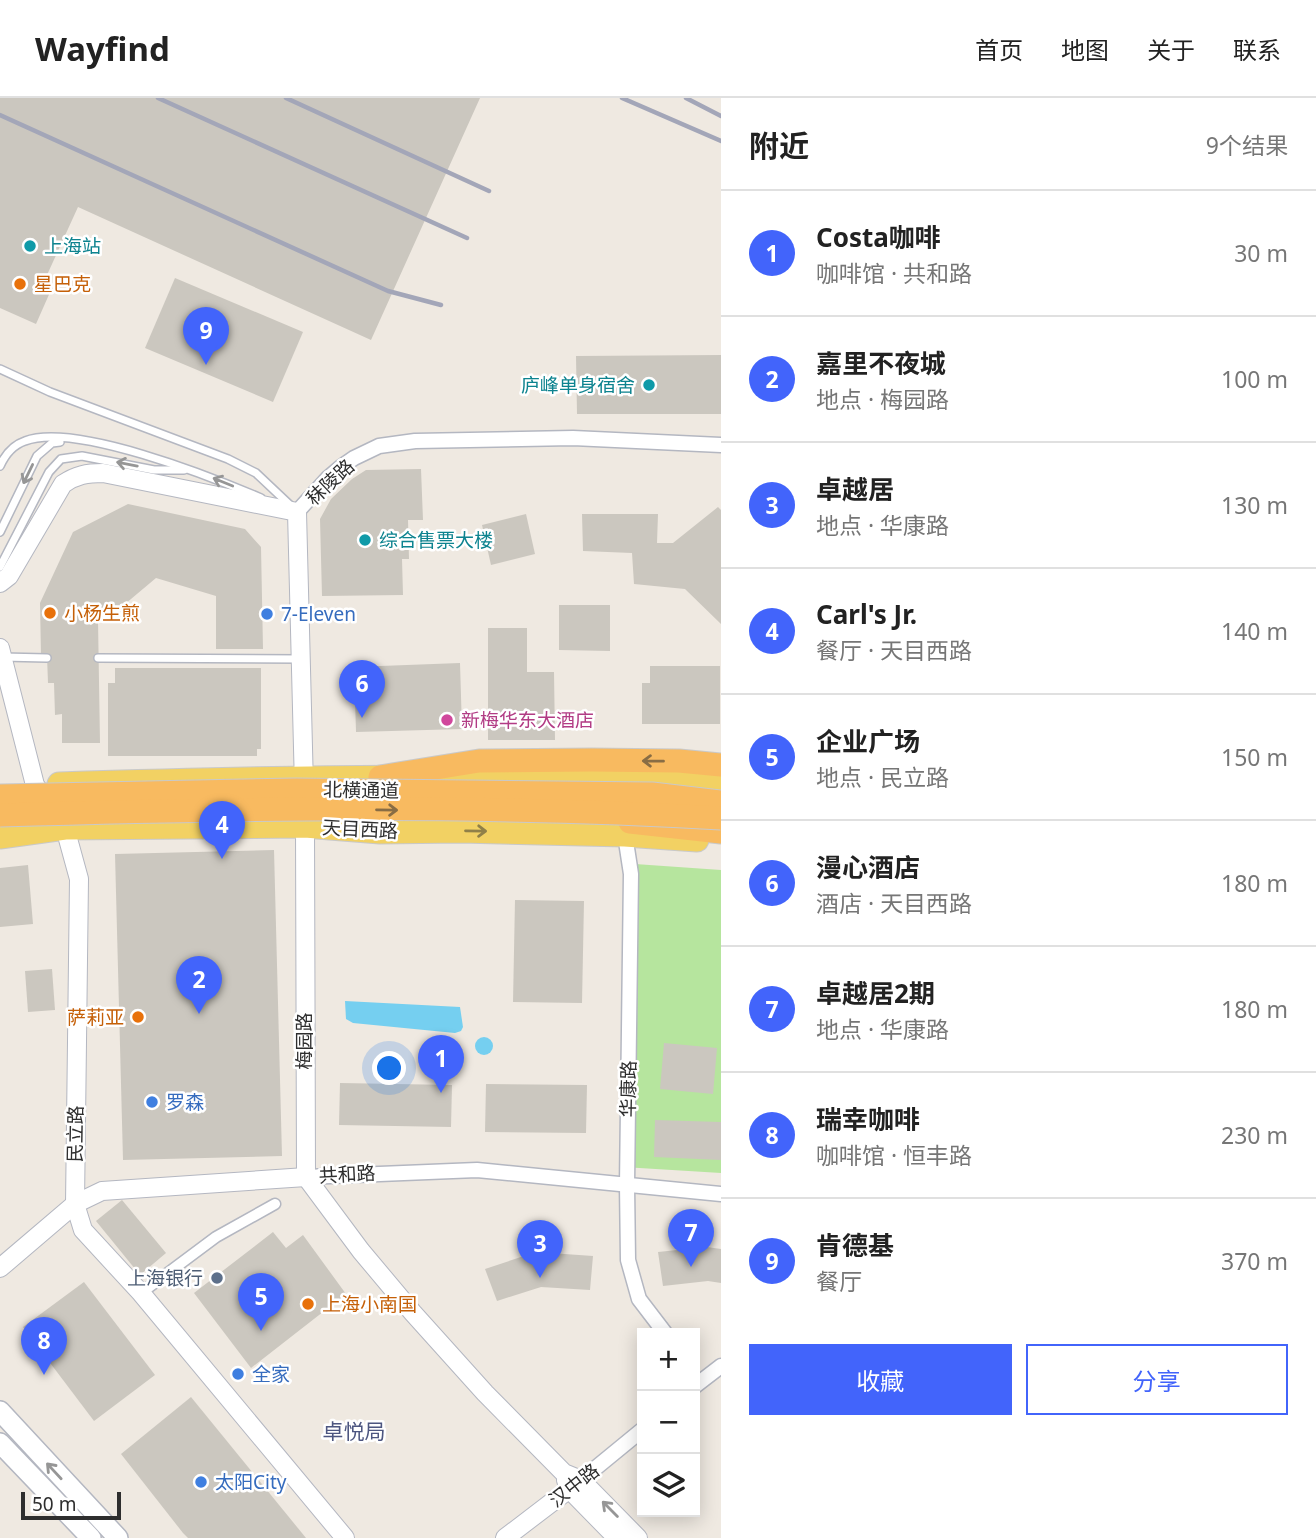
<!DOCTYPE html>
<html lang="zh">
<head>
<meta charset="utf-8">
<style>
  :root { --surface:#fff; --page:#f6f6f6; --text:#222; --muted:#767676; --line:#e0e0e0; --accent:#4264fb }
  body { margin:0; font-family:"Noto Sans","Noto Sans SC",sans-serif; background:var(--page); color:var(--text) }
  .controls { position:absolute; right:21px; bottom:21px; display:grid; overflow:hidden; border-radius:0px; box-shadow:0 4px 18px #0003 }
  .controls button { width:63px; height:63px; display:grid; place-items:center; padding:0; border:0; border-bottom:2px solid var(--line); background:var(--surface); color:var(--text); font:35px sans-serif }
  .scale { position:absolute; left:21px; bottom:18px; width:100px; box-sizing:border-box; padding-left:7px; border:4px solid #2e2e2e; border-top:0; font-size:19px; line-height:24px; white-space:nowrap; color:#2e2e2e; -webkit-text-stroke:5px #fff; paint-order:stroke }
  .you { position:absolute; left:390px; top:971px; width:24px; height:24px; margin:-18px; border:5px solid #fff; border-radius:50%; background:#1a73e8; box-shadow:0 0 0 10px #1a73e833 }
  .badge { display:grid; place-items:center; width:46px; height:46px; border-radius:50%; background:var(--accent); color:#fff; font-size:23px; font-weight:700 }
  .pin { position:absolute; translate:-50% -58px; filter:drop-shadow(0 2px 4px #0008) }
  .pin::after { content:''; position:absolute; top:37px; width:24px; height:21px; background:inherit; clip-path:polygon(0 0,100% 0,50% 100%) }
  .list { margin:0; padding:0; list-style:none }
  h2 { display:flex; justify-content:space-between; align-items:center; height:91px; margin:0; padding:0 28px; font-size:30px }
  h2 small { font-size:23px; font-weight:400; color:var(--muted) }
  .list li { display:grid; grid-template-columns:46px 1fr auto; gap:21px; align-items:center; box-sizing:border-box; height:126px; padding:0 28px; border-top:2px solid var(--line) }
  .list b { display:block; font-size:26px; white-space:nowrap }
  .list p { margin:0; font-size:23px; white-space:nowrap; color:var(--muted) }
  .list em { font-size:23px; font-style:normal; color:var(--muted) }
  .actions { display:flex; gap:14px; padding:21px 28px }
  .actions a { flex:1; padding:16px 0; border:2px solid var(--accent); border-radius:0px; text-align:center; font-size:24px; color:var(--accent) }
  .actions .main { background:var(--accent); color:#fff }
  .icon { flex:none; width:38px; height:38px; fill:none; stroke:currentColor; stroke-width:2; stroke-linecap:round; stroke-linejoin:round }
  .map { position:relative; flex:none; width:721px; height:1440px; overflow:hidden }
  header { display:flex; align-items:center; gap:42px; box-sizing:border-box; height:98px; padding:0 35px; background:var(--surface); border-bottom:2px solid var(--line) }
  header strong { font-size:33px }
  nav { display:flex; gap:38px; margin-inline-start:auto; font-size:24px }
  main { display:flex }
  aside { flex:1; background:var(--surface) }
  .map>svg:first-child { display:block }
  .green { fill:#b6e59e }
  .water { fill:#75cff0 }
  .building { fill:#cbc7bf }
  .lines { fill:none; stroke-linecap:round; stroke-linejoin:round }
  .service-casing { stroke:#b4b7c1; stroke-width:10 }
  .pedestrian-casing { stroke:#b4b7c1; stroke-width:13 }
  .minor-casing { stroke:#b4b7c1; stroke-width:17 }
  .tertiary-casing { stroke:#b4b7c1; stroke-width:20 }
  .secondary-casing { stroke:#b4b7c1; stroke-width:22 }
  .primary-casing { stroke:#c9c9c9; stroke-width:25 }
  .trunk-casing { stroke:#c9c9c9; stroke-width:25 }
  .service { stroke:#fff; stroke-width:7 }
  .pedestrian { stroke:#fff; stroke-width:10 }
  .minor { stroke:#fff; stroke-width:14 }
  .tertiary { stroke:#fff; stroke-width:18 }
  .secondary { stroke:#fff; stroke-width:19 }
  .primary { stroke:#f2d163; stroke-width:23 }
  .trunk { stroke:#f8ba60; stroke-width:23 }
  .rail { stroke:#a3a6b8; stroke-width:4.5 }
  .trunk-bridge-casing { stroke:#c9c9c9; stroke-width:25; stroke-linecap:butt }
  .trunk-bridge { stroke:#f8ba60; stroke-width:23 }
  .oneway { stroke:#969696 }
  .oneway2 { stroke:#896d44 }
  .oneway3 { stroke:#908048 }
  .culture-dot { fill:#0f9aa8; stroke:#fff; stroke-width:2.5 }
  .food-dot { fill:#e8710a; stroke:#fff; stroke-width:2.5 }
  .shop-dot { fill:#3f7fe0; stroke:#fff; stroke-width:2.5 }
  .hotel-dot { fill:#d1479c; stroke:#fff; stroke-width:2.5 }
  .service-dot { fill:#5c6f8a; stroke:#fff; stroke-width:2.5 }
  .labels { text-anchor:middle; dominant-baseline:central; stroke-width:5; stroke-linejoin:round; paint-order:stroke }
  .culture-label { font-size:19px; fill:#0d838f; stroke:#fff; text-anchor:start }
  .food-label { font-size:19px; fill:#c56008; stroke:#fff; text-anchor:start }
  .street-label { font-size:19px; fill:#2e2e2e; stroke:#fff }
  .shop-label { font-size:19px; fill:#366cbe; stroke:#fff; text-anchor:start }
  .hotel-label { font-size:19px; fill:#b23c85; stroke:#fff; text-anchor:start }
  .service-label { font-size:19px; fill:#4e5e75; stroke:#fff; text-anchor:end }
  .neighbourhood-label { font-size:21px; fill:#4d5680; stroke:#fff }
</style>
</head>
<body>
<header>
<strong>Wayfind</strong>
<nav><a>首页</a><a>地图</a><a>关于</a><a>联系</a></nav>
</header>
<main>
<div class="map">
<svg width="721" height="1440" viewBox="0 0 721 1440">
  <rect width="100%" height="100%" fill="#efe9e1"/>
  <polygon class="green" points="635,766 721,772 721,1075 623,1069"/>
  <g class="water">
    <polygon points="345,903 460,909 463,929 461,933 455,935 353,925 346,921"/>
    <circle cx="484" cy="948" r="9"/>
  </g>
  <g class="building">
    <polygon points="0,0 480,0 371,242 78,109 42,188 51,192 36,226 0,210"/>
    <polygon points="175,180 303,234 273,304 145,250"/>
    <polygon points="721,257 721,316 577,316 576,258"/>
    <polygon points="421,371 423,422 408,422 409,461 402,461 403,497 322,498 320,421 331,401 352,381 366,372"/>
    <polygon points="128,406 245,431 261,449 263,551 216,551 216,498 156,480 106,522 98,522 100,645 62,645 62,616 55,617 54,585 48,585 47,558 41,558 40,505 73,434"/>
    <polygon points="718,409 721,412 721,526 685,491 634,486 632,455 583,453 582,416 658,416 657,445 673,445"/>
    <polygon points="526,416 535,456 491,467 482,427"/>
    <polygon points="559,507 610,507 610,553 559,552"/>
    <polygon points="488,530 527,530 527,574 554,574 555,642 488,642"/>
    <polygon points="460,565 462,631 356,634 354,569"/>
    <polygon points="650,568 720,568 720,626 642,626 642,585 650,585"/>
    <polygon points="115,570 261,570 261,651 257,651 257,658 108,658 108,585 115,585"/>
    <polygon points="274,752 282,1058 123,1062 115,756"/>
    <polygon points="28,767 33,826 0,829 0,770"/>
    <polygon points="515,802 584,803 582,905 513,904"/>
    <polygon points="52,871 55,912 28,914 25,873"/>
    <polygon points="664,945 717,950 713,996 660,991"/>
    <polygon points="340,985 452,987 451,1029 339,1027"/>
    <polygon points="486,986 587,987 586,1035 485,1034"/>
    <polygon points="655,1022 721,1024 721,1062 654,1059"/>
    <polygon points="122,1102 166,1155 140,1177 96,1123"/>
    <polygon points="273,1134 286,1150 303,1137 346,1196 251,1270 194,1195"/>
    <polygon points="707,1149 721,1151 721,1185 708,1183 663,1188 658,1154"/>
    <polygon points="536,1154 593,1158 590,1192 541,1189 497,1203 485,1171"/>
    <polygon points="84,1184 155,1277 94,1323 23,1229"/>
    <polygon points="191,1299 306,1440 188,1440 183,1435 121,1356"/>
  </g>
  <g class="lines">
    <g class="service-casing">
      <g id="service">
        <polyline points="0,271 50,294 228,361 256,375 292,409"/>
        <path d="M0,368C5,357 13,347 25,343C74,324 212,379 261,400"/>
        <polyline points="0,434 37,358 52,345 60,344"/>
        <polyline points="0,469 49,374 61,361 82,358 154,372 184,372"/>
        <polyline points="2,559 47,560"/>
        <polyline points="98,560 301,561"/>
      </g>
    </g>
    <g class="pedestrian-casing">
      <polyline id="pedestrian" points="141,1195 216,1139 275,1106"/>
    </g>
    <g class="minor-casing">
      <g id="minor">
        <polyline points="297,414 328,380 341,369 354,360 379,348 415,343 573,340 721,347"/>
        <polyline points="625,737 631,776 627,1087 628,1162 639,1201 665,1235"/>
        <polyline points="306,1079 477,1072 721,1096"/>
        <polyline points="695,1288 721,1268"/>
        <polyline points="581,1382 642,1332"/>
      </g>
    </g>
    <g class="tertiary-casing">
      <g id="tertiary">
        <path d="M0,485L9,478L63,386C76,377 87,375 103,375L297,414L305,728L306,1079L361,1153L413,1215L485,1295L564,1375L581,1382L638,1440"/>
        <polyline points="0,550 35,687 65,730 79,781 75,1106 83,1132 141,1195 345,1440"/>
        <polyline points="0,1170 75,1106 102,1093 306,1079"/>
        <polyline points="566,1382 569,1391 617,1440"/>
        <polyline points="505,1440 581,1382"/>
      </g>
    </g>
    <g class="secondary-casing">
      <g id="secondary">
        <polyline points="0,1313 118,1440"/>
        <polyline points="0,1345 91,1440"/>
      </g>
    </g>
    <g class="primary-casing">
      <g id="primary">
        <path d="M59,686C280,679 501,674 721,688"/>
        <polyline points="0,739 65,730 305,728 380,734 461,733 625,737 697,742"/>
      </g>
    </g>
    <g class="trunk-casing">
      <g id="trunk">
        <polyline points="380,679 479,663 592,662 679,663 721,667"/>
        <polyline points="630,724 721,734"/>
      </g>
    </g>
    <use href="#service" class="service"/>
    <use href="#pedestrian" class="pedestrian"/>
    <use href="#minor" class="minor"/>
    <use href="#tertiary" class="tertiary"/>
    <use href="#secondary" class="secondary"/>
    <use href="#primary" class="primary"/>
    <use href="#trunk" class="trunk"/>
    <g class="rail">
      <polyline points="158,0 467,140"/>
      <polyline points="286,0 489,93"/>
      <polyline points="622,0 721,43"/>
      <polyline points="686,0 721,18"/>
      <polyline points="0,17 388,193 441,207"/>
    </g>
    <g class="trunk-bridge-casing">
      <g id="trunk-bridge">
        <polyline points="0,698 295,692 652,696 721,704"/>
        <path d="M0,717C240,710 481,706 721,720"/>
      </g>
    </g>
    <use href="#trunk-bridge" class="trunk-bridge"/>
  </g>
  <defs><path id="oneway-shaft" d="M-6 0H5M1.5-3L5.5 0L1.5 3" fill="none" stroke-width="1.6" stroke-linecap="round" stroke-linejoin="round" transform="scale(1.75)"/></defs>
  <g class="oneway">
    <use href="#oneway-shaft" transform="translate(127 366) rotate(-169)"/>
    <use href="#oneway-shaft" transform="translate(28 376) rotate(116)"/>
    <use href="#oneway-shaft" transform="translate(223 384) rotate(-158)"/>
    <use href="#oneway-shaft" transform="translate(54 1373) rotate(-133)"/>
    <use href="#oneway-shaft" transform="translate(610 1411) rotate(-135)"/>
  </g>
  <g class="oneway2">
    <use href="#oneway-shaft" transform="translate(653 663) rotate(-179)"/>
    <use href="#oneway-shaft" transform="translate(387 712) rotate(1)"/>
  </g>
  <use class="oneway3" href="#oneway-shaft" transform="translate(476 733) rotate(1)"/>
  <g class="culture-dot">
    <circle cx="30" cy="148" r="7"/>
    <circle cx="649" cy="287" r="7"/>
    <circle cx="365" cy="442" r="7"/>
  </g>
  <g class="food-dot">
    <circle cx="20" cy="186" r="7"/>
    <circle cx="50" cy="515" r="7"/>
    <circle cx="138" cy="919" r="7"/>
    <circle cx="308" cy="1206" r="7"/>
  </g>
  <g class="shop-dot">
    <circle cx="267" cy="516" r="7"/>
    <circle cx="152" cy="1004" r="7"/>
    <circle cx="238" cy="1276" r="7"/>
    <circle cx="201" cy="1384" r="7"/>
  </g>
  <circle class="hotel-dot" cx="447" cy="622" r="7"/>
  <circle class="service-dot" cx="217" cy="1180" r="7"/>
  <g class="labels">
    <g class="culture-label">
      <text x="44" y="148">上海站</text>
      <text x="635" y="287" text-anchor="end">庐峰单身宿舍</text>
      <text x="379" y="442">综合售票大楼</text>
    </g>
    <g class="food-label">
      <text x="34" y="186">星巴克</text>
      <text x="64" y="515">小杨生煎</text>
      <text x="124" y="919" text-anchor="end">萨莉亚</text>
      <text x="322" y="1206">上海小南国</text>
    </g>
    <g class="street-label">
      <text transform="translate(330 384) rotate(-43)">秣陵路</text>
      <text transform="translate(361 692) rotate(1)">北横通道</text>
      <text transform="translate(360 731) rotate(3)">天目西路</text>
      <text transform="translate(304 943) rotate(-90)">梅园路</text>
      <text transform="translate(628 991) rotate(-89)">华康路</text>
      <text transform="translate(75 1036) rotate(-89)">民立路</text>
      <text transform="translate(347 1076) rotate(-3)">共和路</text>
      <text transform="translate(574 1387) rotate(-38)">汉中路</text>
    </g>
    <g class="shop-label">
      <text x="281" y="516">7-Eleven</text>
      <text x="166" y="1004">罗森</text>
      <text x="252" y="1276">全家</text>
      <text x="215" y="1384">太阳City</text>
    </g>
    <g class="hotel-label">
      <text x="461" y="622">新梅华东大酒店</text>
    </g>
    <g class="service-label">
      <text x="203" y="1180">上海银行</text>
    </g>
    <g class="neighbourhood-label">
      <text x="354" y="1333">卓悦局</text>
    </g>
  </g>
</svg>
<div class="controls">
<button>+</button>
<button>−</button>
<button><svg class="icon" aria-label="layers" viewBox="0 0 24 24"><path d="M12 4l9 5-9 5-9-5zM3 14l9 5 9-5"/></svg></button>
</div>
<div class="scale">50 m</div>
<div class="you"></div>
<div class="pin badge" style="left:441px;top:995px">1</div>
<div class="pin badge" style="left:199px;top:916px">2</div>
<div class="pin badge" style="left:540px;top:1180px">3</div>
<div class="pin badge" style="left:222px;top:761px">4</div>
<div class="pin badge" style="left:261px;top:1233px">5</div>
<div class="pin badge" style="left:362px;top:620px">6</div>
<div class="pin badge" style="left:691px;top:1169px">7</div>
<div class="pin badge" style="left:44px;top:1277px">8</div>
<div class="pin badge" style="left:206px;top:267px">9</div>
</div>
<aside>
<h2>附近<small>9个结果</small></h2>
<ul class="list">
<li><span class="badge">1</span><div><b>Costa咖啡</b><p>咖啡馆 · 共和路</p></div><em>30 m</em></li>
<li><span class="badge">2</span><div><b>嘉里不夜城</b><p>地点 · 梅园路</p></div><em>100 m</em></li>
<li><span class="badge">3</span><div><b>卓越居</b><p>地点 · 华康路</p></div><em>130 m</em></li>
<li><span class="badge">4</span><div><b>Carl's Jr.</b><p>餐厅 · 天目西路</p></div><em>140 m</em></li>
<li><span class="badge">5</span><div><b>企业广场</b><p>地点 · 民立路</p></div><em>150 m</em></li>
<li><span class="badge">6</span><div><b>漫心酒店</b><p>酒店 · 天目西路</p></div><em>180 m</em></li>
<li><span class="badge">7</span><div><b>卓越居2期</b><p>地点 · 华康路</p></div><em>180 m</em></li>
<li><span class="badge">8</span><div><b>瑞幸咖啡</b><p>咖啡馆 · 恒丰路</p></div><em>230 m</em></li>
<li><span class="badge">9</span><div><b>肯德基</b><p>餐厅</p></div><em>370 m</em></li>
</ul>
<div class="actions"><a class="main">收藏</a><a>分享</a></div>
</aside>
</main>
</body>
</html>
